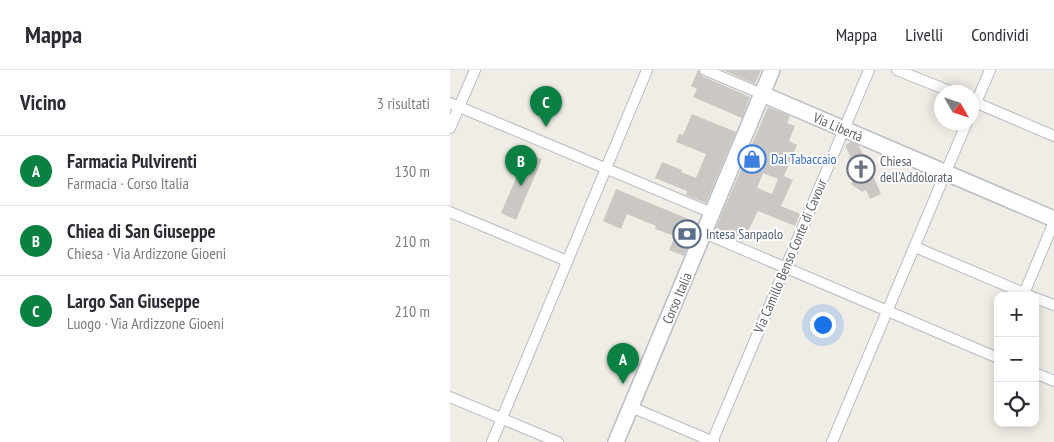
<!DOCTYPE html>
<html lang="it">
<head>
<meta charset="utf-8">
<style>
  :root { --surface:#fff; --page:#f2f2f3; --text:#2b2b33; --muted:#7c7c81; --line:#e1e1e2; --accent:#0b8043 }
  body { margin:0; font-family:"PT Sans Narrow",sans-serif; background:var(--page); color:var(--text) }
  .controls { position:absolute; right:15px; bottom:15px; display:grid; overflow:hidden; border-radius:10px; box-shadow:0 2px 12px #0003 }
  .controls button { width:45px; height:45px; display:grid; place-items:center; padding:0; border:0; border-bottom:1px solid var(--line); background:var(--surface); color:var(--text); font:25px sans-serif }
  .compass { position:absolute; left:484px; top:15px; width:45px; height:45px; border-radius:50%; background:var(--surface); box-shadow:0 2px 12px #0003; rotate:129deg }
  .you { position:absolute; left:372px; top:254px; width:18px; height:18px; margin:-12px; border:4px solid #fff; border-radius:50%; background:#1a73e8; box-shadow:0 0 0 8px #1a73e833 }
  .badge { display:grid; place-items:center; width:32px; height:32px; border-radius:50%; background:var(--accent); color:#fff; font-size:16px; font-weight:700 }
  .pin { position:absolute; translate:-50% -41px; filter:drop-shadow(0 1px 2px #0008) }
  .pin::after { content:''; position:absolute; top:26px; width:18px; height:15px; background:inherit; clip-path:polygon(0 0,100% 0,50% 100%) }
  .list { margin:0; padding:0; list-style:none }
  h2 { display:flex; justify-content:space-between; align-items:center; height:65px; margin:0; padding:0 20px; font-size:21px }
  h2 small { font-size:16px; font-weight:400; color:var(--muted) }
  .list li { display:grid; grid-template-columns:32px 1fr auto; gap:15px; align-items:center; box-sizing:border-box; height:70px; padding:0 20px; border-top:1px solid var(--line) }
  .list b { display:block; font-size:19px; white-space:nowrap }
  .list p { margin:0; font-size:16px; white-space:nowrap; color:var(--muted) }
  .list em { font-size:16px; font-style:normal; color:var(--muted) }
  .icon { flex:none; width:28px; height:28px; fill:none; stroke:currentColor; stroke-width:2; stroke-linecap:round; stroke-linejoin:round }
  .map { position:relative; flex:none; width:604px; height:372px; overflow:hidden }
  header { display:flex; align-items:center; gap:30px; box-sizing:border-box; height:70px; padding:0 25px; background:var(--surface); border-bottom:1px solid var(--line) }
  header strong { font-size:24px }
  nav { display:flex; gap:28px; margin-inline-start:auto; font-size:18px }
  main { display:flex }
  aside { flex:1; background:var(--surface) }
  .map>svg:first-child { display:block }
  .building { fill:#cbc8c3; fill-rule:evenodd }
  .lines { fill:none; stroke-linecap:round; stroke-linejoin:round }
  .street-casing { stroke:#b8bbc0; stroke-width:12 }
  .secondary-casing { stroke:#b9bcc2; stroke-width:18 }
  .street { stroke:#fff; stroke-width:10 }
  .secondary { stroke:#fff; stroke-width:15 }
  .labels { text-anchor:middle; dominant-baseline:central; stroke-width:4; stroke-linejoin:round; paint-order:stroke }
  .street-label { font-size:14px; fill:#5d6266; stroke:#fff }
  .shop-label { font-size:14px; fill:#366cbe; stroke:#fff; text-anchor:start }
  .worship-label { font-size:14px; fill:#5b616d; stroke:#fff; text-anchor:start }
  .service-label { font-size:14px; fill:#4e5e75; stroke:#fff; text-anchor:start }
</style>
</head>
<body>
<header>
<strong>Mappa</strong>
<nav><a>Mappa</a><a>Livelli</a><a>Condividi</a></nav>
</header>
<main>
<aside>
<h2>Vicino<small>3 risultati</small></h2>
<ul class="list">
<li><span class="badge">A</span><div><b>Farmacia Pulvirenti</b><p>Farmacia · Corso Italia</p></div><em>130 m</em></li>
<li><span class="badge">B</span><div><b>Chiea di San Giuseppe</b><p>Chiesa · Via Ardizzone Gioeni</p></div><em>210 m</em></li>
<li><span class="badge">C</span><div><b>Largo San Giuseppe</b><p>Luogo · Via Ardizzone Gioeni</p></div><em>210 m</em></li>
</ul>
</aside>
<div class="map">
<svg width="604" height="372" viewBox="0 0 604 372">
  <rect width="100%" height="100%" fill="#f0ede6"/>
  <g class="building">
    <polygon points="248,0 252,6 300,27 292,48 243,27 247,19 241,16"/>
    <polygon points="273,0 311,0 305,14"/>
    <path d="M318,37L340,46L337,53L345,56L339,71L347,75L334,106L343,110L331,136L350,144L345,156L308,141L293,172L265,160ZM313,103L328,109L322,124L307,118Z"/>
    <polygon points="242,44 286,62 256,133 236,125 237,121 205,108 212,92 232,100 231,102 246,108 256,84 226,72 229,64 233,65"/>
    <polygon points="401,72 408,75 413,84 417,86 424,100 424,108 431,124 420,129 416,120 412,122 401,114 404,109 399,98 403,95 398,91 400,86 395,75"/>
    <polygon points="77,83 92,89 66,150 51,143"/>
    <polygon points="166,119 248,153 234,186 219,180 225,166 205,159 206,156 177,144 171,159 153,151"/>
  </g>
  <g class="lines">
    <g class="street-casing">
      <g id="street">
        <polyline points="255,0 312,24"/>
        <polyline points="447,0 502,22"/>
        <polyline points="522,31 604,66"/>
        <polyline points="0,33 262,143"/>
        <polyline points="522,42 540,0"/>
        <polyline points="0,58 25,0"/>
        <polyline points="0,142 117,191"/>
        <polyline points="254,163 548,288"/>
        <polyline points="465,177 581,226"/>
        <polyline points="573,226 604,152"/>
        <polyline points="585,228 604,235"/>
        <polyline points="585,303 604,311"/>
        <polyline points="0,327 108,372"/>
        <polyline points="181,337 264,372"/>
        <polyline points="42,372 197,0"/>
        <polyline points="262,372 419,0"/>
        <polyline points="382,372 517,52"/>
      </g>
    </g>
    <g class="secondary-casing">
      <g id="secondary">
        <polyline points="312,24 604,149"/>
        <polyline points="166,372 322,0"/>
      </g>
    </g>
    <use href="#street" class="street"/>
    <use href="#secondary" class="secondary"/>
  </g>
  <defs>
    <g id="shop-ring" transform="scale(1.4375)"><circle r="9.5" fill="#fff" stroke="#3f7fe0" stroke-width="1.5"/><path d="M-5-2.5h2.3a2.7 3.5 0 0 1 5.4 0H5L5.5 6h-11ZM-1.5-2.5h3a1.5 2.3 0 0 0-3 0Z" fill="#3f7fe0"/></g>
    <g id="church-ring" transform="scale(1.4375)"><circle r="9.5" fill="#fff" stroke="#6b7280" stroke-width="1.5"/><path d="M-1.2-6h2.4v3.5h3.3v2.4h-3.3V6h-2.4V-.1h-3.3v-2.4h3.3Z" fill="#6b7280"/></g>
    <g id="bank-ring" transform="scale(1.4375)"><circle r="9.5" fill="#fff" stroke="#5c6f8a" stroke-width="1.5"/><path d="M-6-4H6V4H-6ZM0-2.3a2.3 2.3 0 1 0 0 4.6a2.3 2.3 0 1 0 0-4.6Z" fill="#5c6f8a"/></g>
  </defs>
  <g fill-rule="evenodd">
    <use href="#shop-ring" x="302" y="89"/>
    <use href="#church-ring" x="411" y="99"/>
    <use href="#bank-ring" x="237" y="164"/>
  </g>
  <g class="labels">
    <g class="street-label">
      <text transform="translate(388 57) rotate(23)">Via Libertà</text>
      <text transform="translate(340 186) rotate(-67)">Via Camillo Benso Conte di Cavour</text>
      <text transform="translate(227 228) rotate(-67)">Corso Italia</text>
    </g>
    <g class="shop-label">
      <text x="321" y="89">Dal Tabaccaio</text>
    </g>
    <g class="worship-label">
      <text x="430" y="91">Chiesa<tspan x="430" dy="16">dell'Addolorata</tspan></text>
    </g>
    <g class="service-label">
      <text x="256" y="164">Intesa Sanpaolo</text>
    </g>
  </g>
</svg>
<div class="controls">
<button>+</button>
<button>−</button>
<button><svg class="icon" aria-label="locate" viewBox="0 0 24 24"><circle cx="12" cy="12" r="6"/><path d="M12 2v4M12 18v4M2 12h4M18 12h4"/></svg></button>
</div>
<svg class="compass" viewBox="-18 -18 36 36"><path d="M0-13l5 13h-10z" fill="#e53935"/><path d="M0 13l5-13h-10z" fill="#7c7c81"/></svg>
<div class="you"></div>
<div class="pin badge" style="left:173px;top:314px">A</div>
<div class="pin badge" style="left:71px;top:116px">B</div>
<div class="pin badge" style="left:96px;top:57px">C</div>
</div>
</main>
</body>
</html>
